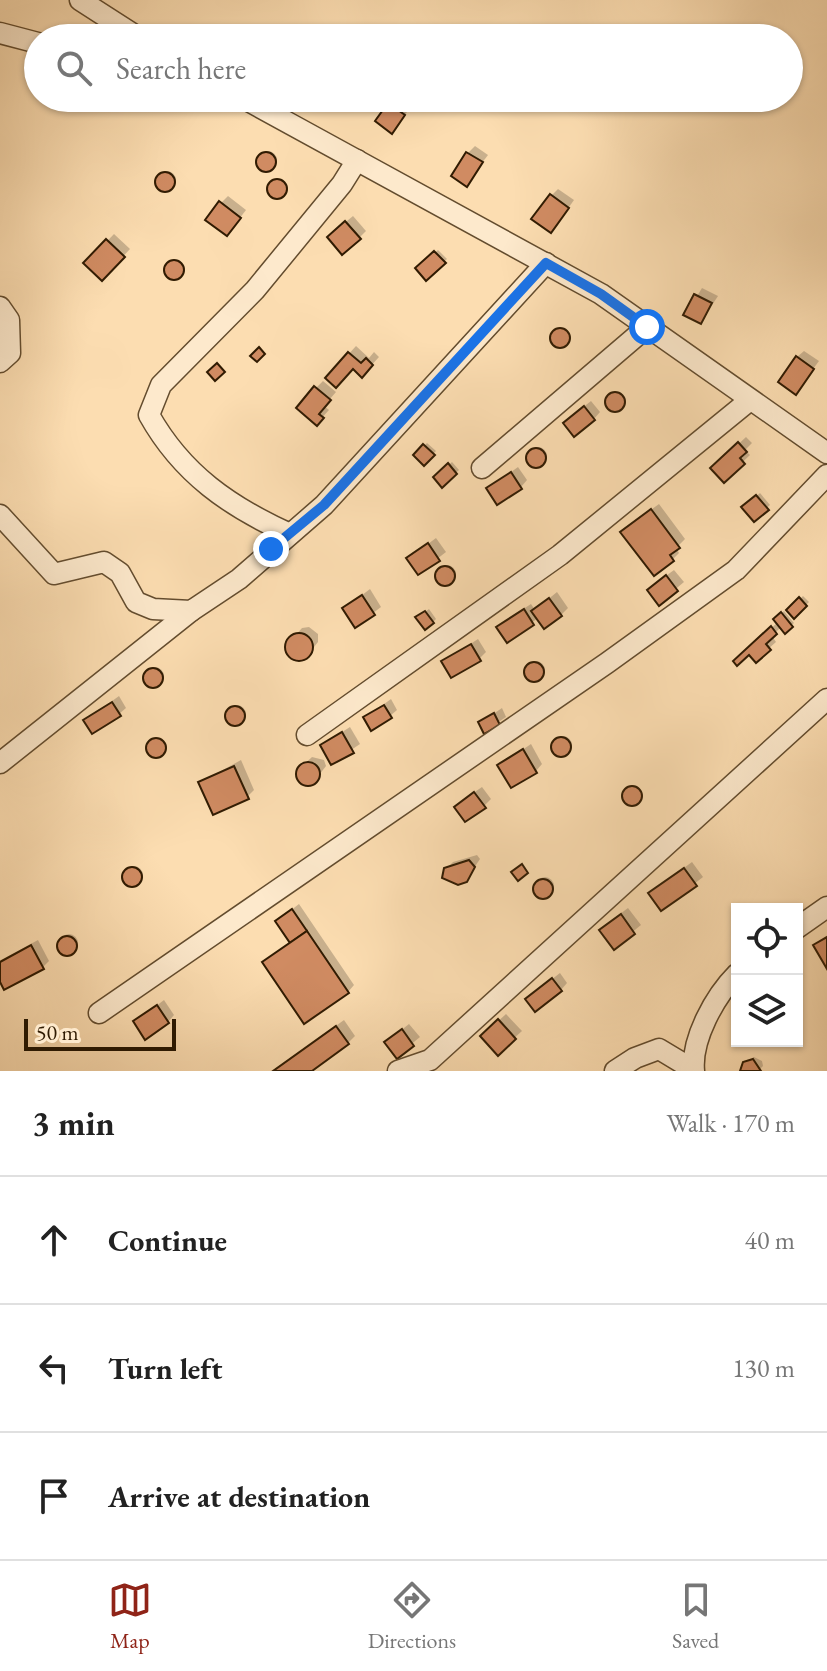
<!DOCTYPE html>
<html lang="en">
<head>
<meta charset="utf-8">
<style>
  :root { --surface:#fff; --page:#f6f6f6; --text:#222; --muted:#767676; --line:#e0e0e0; --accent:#8f2418 }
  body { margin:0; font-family:"EB Garamond",serif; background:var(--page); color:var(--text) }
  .controls { position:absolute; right:24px; bottom:24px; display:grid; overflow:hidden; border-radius:0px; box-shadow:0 2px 6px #0004 }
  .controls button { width:72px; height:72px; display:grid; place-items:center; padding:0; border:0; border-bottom:2px solid var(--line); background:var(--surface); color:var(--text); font:40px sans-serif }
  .scale { position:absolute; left:24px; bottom:20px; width:152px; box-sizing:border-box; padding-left:8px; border:4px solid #301b02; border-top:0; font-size:22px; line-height:28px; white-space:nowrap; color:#301b02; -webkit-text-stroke:6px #fde9cc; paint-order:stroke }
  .stop { position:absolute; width:24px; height:24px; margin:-18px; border:6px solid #1a73e8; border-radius:50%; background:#fff }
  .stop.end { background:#1a73e8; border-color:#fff; box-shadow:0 2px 8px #0008 }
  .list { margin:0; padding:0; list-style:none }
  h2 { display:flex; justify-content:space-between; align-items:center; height:104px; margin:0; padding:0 32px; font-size:34px }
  h2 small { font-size:26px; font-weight:400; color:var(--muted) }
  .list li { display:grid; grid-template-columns:52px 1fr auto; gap:24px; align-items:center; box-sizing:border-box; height:128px; padding:0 32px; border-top:2px solid var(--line) }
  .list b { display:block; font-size:30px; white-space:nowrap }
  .list em { font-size:26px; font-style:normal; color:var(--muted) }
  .icon { flex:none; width:44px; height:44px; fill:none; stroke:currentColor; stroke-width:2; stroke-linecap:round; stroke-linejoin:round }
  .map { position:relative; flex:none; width:827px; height:1071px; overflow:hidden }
  .search { position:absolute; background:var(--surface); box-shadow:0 2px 6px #0004; left:24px; right:24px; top:24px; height:88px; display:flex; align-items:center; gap:20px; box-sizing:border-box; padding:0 28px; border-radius:44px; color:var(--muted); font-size:30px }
  .sheet { height:488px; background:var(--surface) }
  nav { display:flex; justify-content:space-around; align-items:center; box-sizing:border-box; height:112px; border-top:2px solid var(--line); background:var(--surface); font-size:22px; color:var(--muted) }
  nav a { display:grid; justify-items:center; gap:4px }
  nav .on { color:var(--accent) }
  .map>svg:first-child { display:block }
  .shadow { fill:#0003 }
  .building { fill:#d08b62; stroke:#301b02; stroke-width:2 }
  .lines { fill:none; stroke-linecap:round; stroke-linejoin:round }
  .minor-casing { stroke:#634c2e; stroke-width:23 }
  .minor { stroke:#fde9cc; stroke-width:20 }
  .route { stroke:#1a73e8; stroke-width:10 }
</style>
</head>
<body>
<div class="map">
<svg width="827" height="1071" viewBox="0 0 827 1071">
  <rect width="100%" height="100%" fill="#fcddb1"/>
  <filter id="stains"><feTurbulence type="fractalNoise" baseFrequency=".0025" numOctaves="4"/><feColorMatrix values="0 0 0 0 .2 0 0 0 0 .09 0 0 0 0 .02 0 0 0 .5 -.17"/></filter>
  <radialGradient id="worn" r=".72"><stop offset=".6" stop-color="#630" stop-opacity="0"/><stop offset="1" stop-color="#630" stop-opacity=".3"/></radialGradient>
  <g class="shadow">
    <polygon points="396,98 410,108 398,124 378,120"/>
    <polygon points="475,146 488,155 466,184 468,153"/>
    <circle cx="268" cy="160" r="9"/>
    <circle cx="167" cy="180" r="9"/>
    <circle cx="279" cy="188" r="9"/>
    <polygon points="558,189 574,200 557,224 551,196"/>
    <polygon points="228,196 246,210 233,227 221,203"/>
    <polygon points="353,216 366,231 359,238 336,230"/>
    <polygon points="114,234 130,249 102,279 86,263"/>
    <polygon points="438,250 447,259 426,278 417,269"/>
    <circle cx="176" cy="269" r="9"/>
    <polygon points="702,288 718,296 701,322 686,314"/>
    <circle cx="561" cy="337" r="9"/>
    <polygon points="356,346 369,358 374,352 379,357 369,368 353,367 327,378"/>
    <polygon points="804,351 819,361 796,392 797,357"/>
    <polygon points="323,381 336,392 324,406 329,410 317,423 316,388"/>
    <circle cx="617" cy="401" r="9"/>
    <polygon points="591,401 600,412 594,419 572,416"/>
    <polygon points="746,437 752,443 745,450 750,455 724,480 713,468"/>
    <polygon points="427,443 436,451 424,463 416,455"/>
    <circle cx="538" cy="456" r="9"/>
    <polygon points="452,462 459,470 442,485 435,477"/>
    <polygon points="518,467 527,480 521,487 489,488"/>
    <polygon points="760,493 770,505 754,519 744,507"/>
    <polygon points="659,504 685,539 676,548 679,553 673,559 630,525"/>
    <polygon points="436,538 446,552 419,573 409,558"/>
    <circle cx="447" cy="574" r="9"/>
    <polygon points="674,570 684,582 659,603 656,583"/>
    <polygon points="370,589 381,607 356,626 345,608"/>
    <polygon points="557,592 568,608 561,615 538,618 508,640 499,627 506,620 531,604 535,610"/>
    <polygon points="803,596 809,602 794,616 789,610"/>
    <polygon points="429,609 436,619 433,622 421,615"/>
    <polygon points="784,611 794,623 785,631 781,627 772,636 776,642 756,660 749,652 735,661 778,622 775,619"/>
    <polygon points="309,627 318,634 318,642 306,657 298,659 288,652 287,645 302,628"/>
    <polygon points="478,639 486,652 479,659 443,662"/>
    <circle cx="536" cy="670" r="9"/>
    <circle cx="155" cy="676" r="9"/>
    <polygon points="119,696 126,708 119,714 86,720"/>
    <polygon points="391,699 397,710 390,716 365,718"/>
    <circle cx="237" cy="714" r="9"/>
    <polygon points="502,708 506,717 485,731 480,723"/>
    <polygon points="350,727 360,744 332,763 322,745"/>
    <circle cx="563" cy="745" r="9"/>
    <circle cx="158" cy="747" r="9"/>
    <polygon points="531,744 542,764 536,771 500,765"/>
    <polygon points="312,757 324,760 326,766 313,783 303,783 299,779 299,769"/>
    <polygon points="241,760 254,790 247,797 201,782"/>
    <circle cx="633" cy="794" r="9"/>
    <polygon points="482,787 491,799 484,806 463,800"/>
    <polygon points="477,855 480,859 466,880 446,869 453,862"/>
    <polygon points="692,862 703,877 662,909 658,887"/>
    <circle cx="134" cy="875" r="9"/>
    <circle cx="545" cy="886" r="9"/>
    <polygon points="299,904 354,985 348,992 264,962 291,942 277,921"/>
    <polygon points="628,908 641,925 614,947 608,923"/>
    <circle cx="69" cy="943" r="9"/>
    <polygon points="38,940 49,961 42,968 0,978 1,960"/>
    <polygon points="560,973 567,983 561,990 534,993"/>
    <polygon points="164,1000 174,1015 168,1022 135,1022"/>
    <polygon points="506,1014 522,1031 498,1053 482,1036"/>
    <polygon points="344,1020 355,1036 348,1043 309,1071 274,1071"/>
    <polygon points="409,1024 420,1037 397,1056 394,1036"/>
    <polygon points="754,1057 762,1061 763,1066 758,1071 745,1063"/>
  </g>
  <g class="building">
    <polygon points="388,103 405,115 392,134 375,121"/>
    <circle cx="266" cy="162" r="10"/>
    <polygon points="466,152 483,162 467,187 451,176"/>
    <circle cx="165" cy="182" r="10"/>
    <circle cx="277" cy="189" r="10"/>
    <polygon points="550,194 569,208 551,233 531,219"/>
    <polygon points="219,201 241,218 227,236 205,220"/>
    <polygon points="345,221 361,239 342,255 327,237"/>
    <polygon points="106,239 125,257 102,281 83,263"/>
    <polygon points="434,251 446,263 426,281 415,268"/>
    <circle cx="174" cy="270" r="10"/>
    <polygon points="694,294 712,303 701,324 683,315"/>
    <circle cx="560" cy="338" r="10"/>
    <polygon points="259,347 265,354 257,362 250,356"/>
    <polygon points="348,352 361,363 366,358 373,365 362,378 353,369 336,388 325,378"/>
    <polygon points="796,356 814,369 796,395 778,382"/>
    <polygon points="217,363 225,372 215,381 207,372"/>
    <polygon points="314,386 331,400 319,414 324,418 317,426 296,408"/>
    <circle cx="615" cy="402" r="10"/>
    <polygon points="584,406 595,420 574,437 563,423"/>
    <polygon points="738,442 747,452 740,458 745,464 724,483 710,468"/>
    <polygon points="423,444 435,455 424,466 413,455"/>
    <circle cx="536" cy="458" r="10"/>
    <polygon points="448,463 457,474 442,488 433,477"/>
    <polygon points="511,472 522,489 497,505 486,488"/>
    <polygon points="756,495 769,510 754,522 741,507"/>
    <polygon points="651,509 680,548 670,555 674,561 654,576 620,532"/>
    <polygon points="428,543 440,561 418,575 406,558"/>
    <circle cx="445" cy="576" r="10"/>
    <polygon points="666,575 678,591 659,606 647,590"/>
    <polygon points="362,595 375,615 355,628 342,608"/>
    <polygon points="799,597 807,606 794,619 786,610"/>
    <polygon points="549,598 562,616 544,629 531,611"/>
    <polygon points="524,609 534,625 507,643 496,627"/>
    <polygon points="425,611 434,623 425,630 415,617"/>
    <polygon points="781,612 793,627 785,634 773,619"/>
    <polygon points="771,626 777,634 766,644 771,650 756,663 749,655 737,666 733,661"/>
    <circle cx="299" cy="647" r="14"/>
    <polygon points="471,644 481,661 451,678 441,661"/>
    <circle cx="534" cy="672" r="10"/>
    <circle cx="153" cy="678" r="10"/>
    <polygon points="112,702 121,716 92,734 83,720"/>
    <polygon points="384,705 392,718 371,731 363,717"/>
    <circle cx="235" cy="716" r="10"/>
    <polygon points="494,713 500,725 484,734 478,722"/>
    <polygon points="342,732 354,753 331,765 320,745"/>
    <circle cx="561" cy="747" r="10"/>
    <circle cx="156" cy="748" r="10"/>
    <polygon points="523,749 537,773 511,788 497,765"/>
    <circle cx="308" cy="774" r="12"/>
    <polygon points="234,766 249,799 213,815 198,782"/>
    <circle cx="632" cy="796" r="10"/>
    <polygon points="474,792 486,808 465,822 454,807"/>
    <polygon points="469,860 475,867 467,882 458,885 442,878 444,868"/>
    <polygon points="522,864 528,873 518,881 511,872"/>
    <circle cx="132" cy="877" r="10"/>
    <polygon points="684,868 697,886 661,911 648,893"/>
    <circle cx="543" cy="889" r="10"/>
    <polygon points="292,909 307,931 290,943 275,921"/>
    <polygon points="621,914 635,934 614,950 599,930"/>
    <polygon points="307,931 349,993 304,1024 262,962"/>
    <circle cx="67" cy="946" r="10"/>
    <polygon points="827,937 827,969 813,945"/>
    <polygon points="31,945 44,969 4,990 0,982 0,962"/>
    <polygon points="552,978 562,991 535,1012 525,999"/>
    <polygon points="157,1005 169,1023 145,1040 133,1021"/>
    <polygon points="498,1019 516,1039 498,1056 480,1036"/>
    <polygon points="336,1026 349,1044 312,1071 273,1071"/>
    <polygon points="402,1029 414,1046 397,1059 384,1042"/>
    <polygon points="753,1059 761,1071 740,1071 743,1062"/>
  </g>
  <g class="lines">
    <g class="minor-casing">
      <g id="minor">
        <polyline points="80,0 139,38"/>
        <polyline points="0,33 38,43"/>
        <polyline points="243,98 601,294 827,453"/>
        <polyline points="0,307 9,320 10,353 0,362"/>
        <polyline points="482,468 647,327"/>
        <polyline points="0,515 54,574 104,562 120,573 136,602 153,609 191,611 239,579 324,505 546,263"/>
        <path d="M290,534C230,507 182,474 149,415L161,385L255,290L342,184L357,160"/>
        <polyline points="307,735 560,555 750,400"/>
        <polyline points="0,763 191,611"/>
        <polyline points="797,928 827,907"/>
        <polyline points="99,1013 607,663 736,570 827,475"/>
        <polyline points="398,1071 430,1060 827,699"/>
        <polyline points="615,1071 635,1058 659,1049 684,1064 687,1071"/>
        <path d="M694,1071C691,1039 715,996 737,974"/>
      </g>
    </g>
    <use href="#minor" class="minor"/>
  </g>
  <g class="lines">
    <polyline class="route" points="271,549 324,505 546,263 601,294 647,327"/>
  </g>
  <rect width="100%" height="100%" filter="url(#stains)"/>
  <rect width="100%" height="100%" fill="url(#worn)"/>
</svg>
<div class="controls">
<button><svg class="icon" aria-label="locate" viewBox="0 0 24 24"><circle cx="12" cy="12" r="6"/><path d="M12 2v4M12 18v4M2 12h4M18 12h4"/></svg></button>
<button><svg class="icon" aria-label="layers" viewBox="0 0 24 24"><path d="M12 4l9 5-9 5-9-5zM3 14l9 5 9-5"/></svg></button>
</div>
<div class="scale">50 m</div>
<div class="stop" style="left:647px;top:327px"></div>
<div class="stop end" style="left:271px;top:549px"></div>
<div class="search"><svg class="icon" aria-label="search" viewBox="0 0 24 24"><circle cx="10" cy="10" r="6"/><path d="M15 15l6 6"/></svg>Search here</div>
</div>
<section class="sheet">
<h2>3 min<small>Walk · 170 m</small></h2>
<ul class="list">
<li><svg class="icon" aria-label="ahead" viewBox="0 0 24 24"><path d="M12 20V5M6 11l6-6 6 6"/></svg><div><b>Continue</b></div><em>40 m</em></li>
<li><svg class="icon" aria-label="left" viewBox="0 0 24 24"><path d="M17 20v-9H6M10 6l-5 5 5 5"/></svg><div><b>Turn left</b></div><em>130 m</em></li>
<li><svg class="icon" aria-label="arrive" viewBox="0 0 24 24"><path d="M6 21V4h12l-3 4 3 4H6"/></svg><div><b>Arrive at destination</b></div></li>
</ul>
</section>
<nav>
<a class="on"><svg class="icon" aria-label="map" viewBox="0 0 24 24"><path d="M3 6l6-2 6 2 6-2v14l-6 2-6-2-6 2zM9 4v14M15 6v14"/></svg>Map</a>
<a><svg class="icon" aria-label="directions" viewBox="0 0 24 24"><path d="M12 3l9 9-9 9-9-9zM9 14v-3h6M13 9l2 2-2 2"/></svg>Directions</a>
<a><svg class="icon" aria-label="saved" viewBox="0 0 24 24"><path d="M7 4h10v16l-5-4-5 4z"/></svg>Saved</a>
</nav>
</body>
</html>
